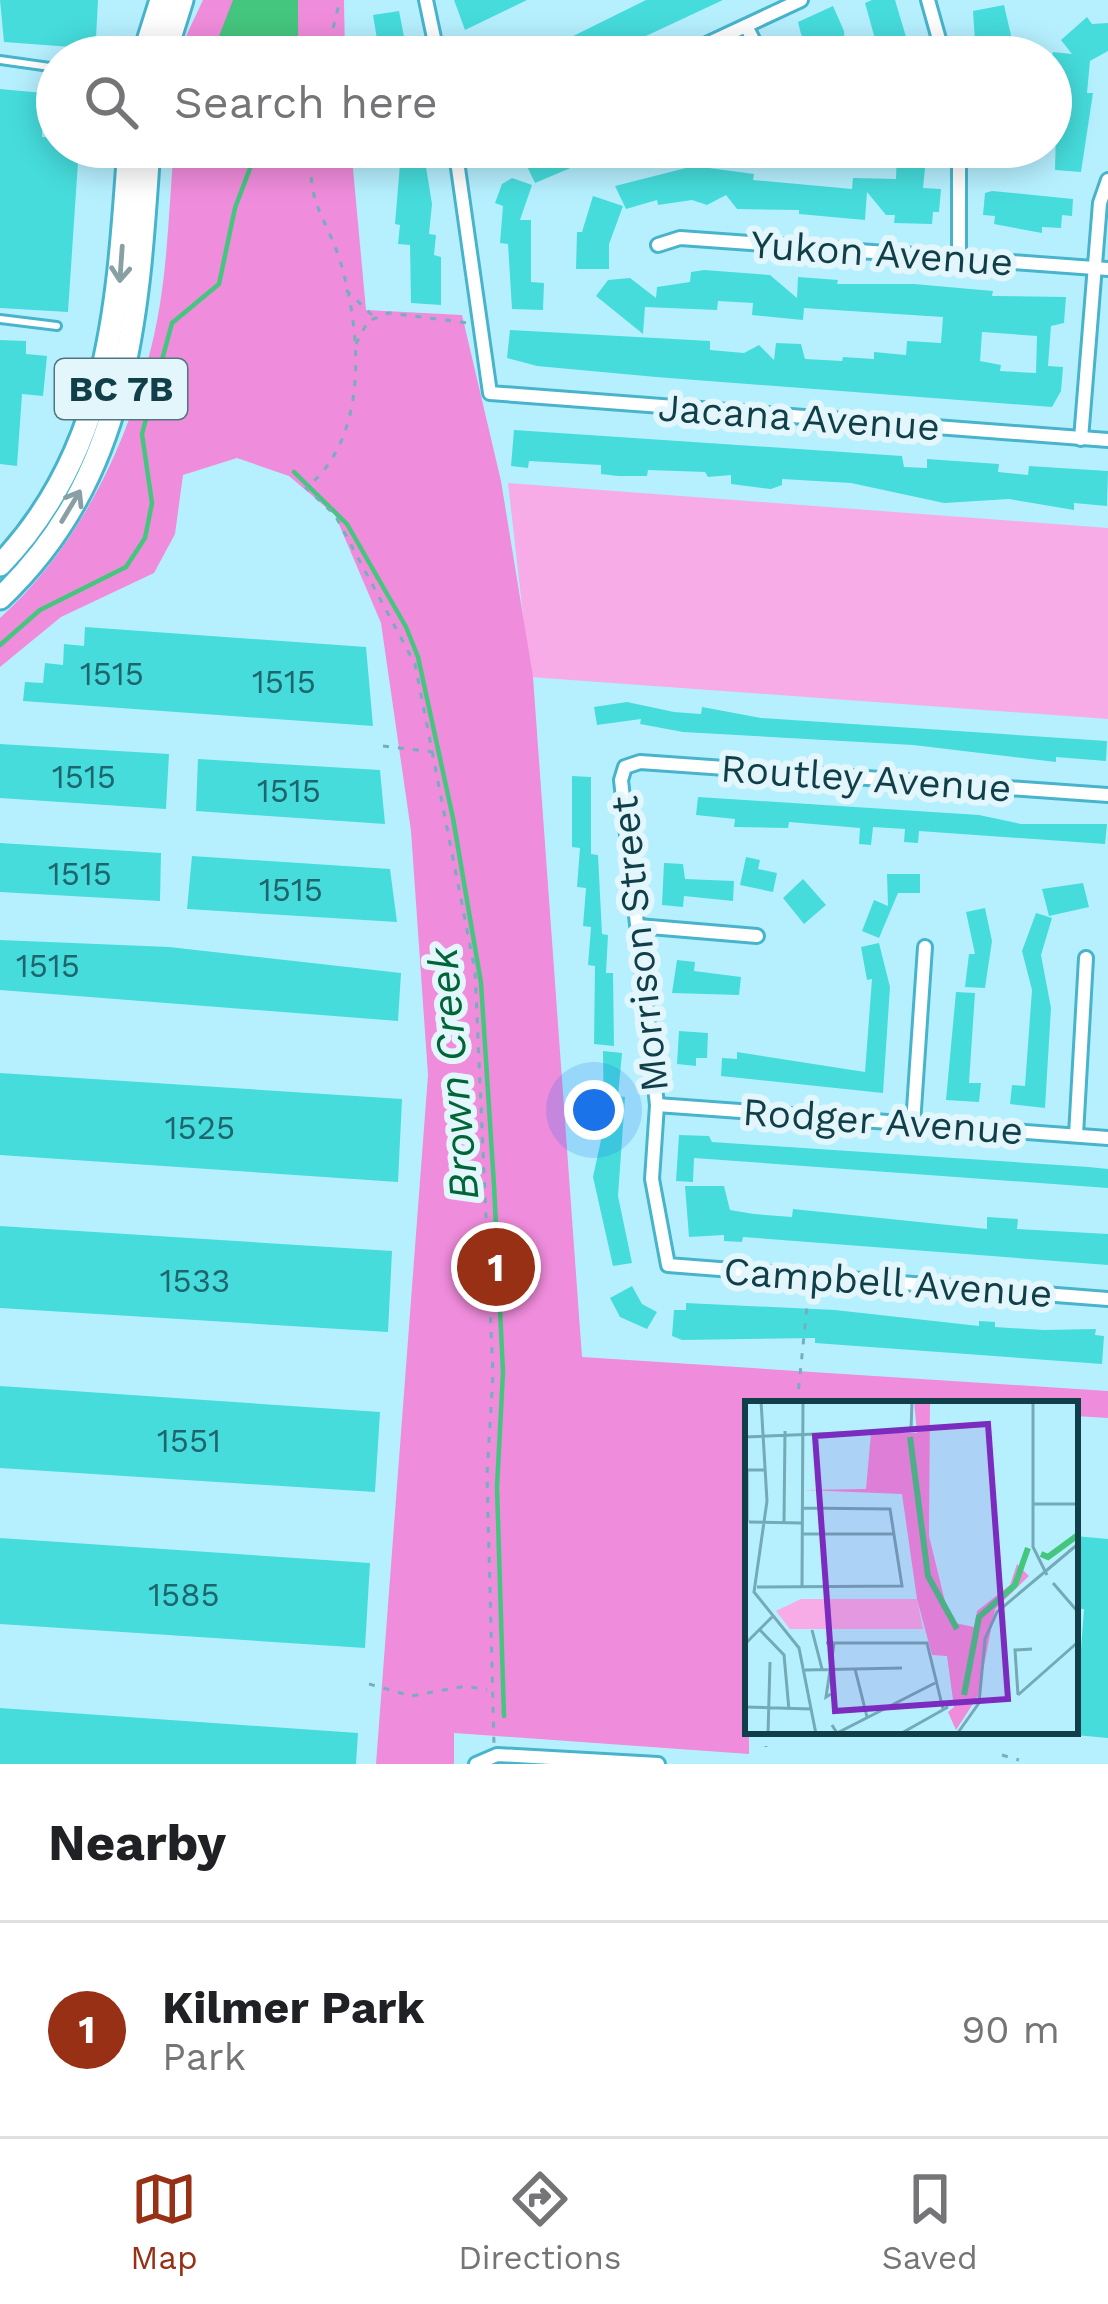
<!DOCTYPE html>
<html lang="en">
<head>
<meta charset="utf-8">
<style>
  :root { --surface:#fff; --page:#f2f2f2; --text:#202124; --muted:#757577; --line:#e0e0e0; --accent:#983015 }
  body { margin:0; font-family:"Work Sans",sans-serif; background:var(--page); color:var(--text) }
  .you { position:absolute; left:594px; top:1110px; width:42px; height:42px; margin:-30px; border:9px solid #fff; border-radius:50%; background:#1a73e8; box-shadow:0 0 0 18px #1a73e833 }
  .badge { display:grid; place-items:center; width:78px; height:78px; border-radius:50%; background:var(--accent); color:#fff; font-size:39px; font-weight:700 }
  .pin { position:absolute; translate:-50% -50%; border:6px solid #fff; box-shadow:0 3px 12px #0006 }
  .list { margin:0; padding:0; list-style:none }
  h2 { display:flex; justify-content:space-between; align-items:center; height:156px; margin:0; padding:0 48px; font-size:51px }
  h2 small { font-size:39px; font-weight:400; color:var(--muted) }
  .list li { display:grid; grid-template-columns:78px 1fr auto; gap:36px; align-items:center; box-sizing:border-box; height:216px; padding:0 48px; border-top:3px solid var(--line) }
  .list b { display:block; font-size:45px; white-space:nowrap }
  .list p { margin:0; font-size:39px; white-space:nowrap; color:var(--muted) }
  .list em { font-size:39px; font-style:normal; color:var(--muted) }
  .icon { flex:none; width:66px; height:66px; fill:none; stroke:currentColor; stroke-width:2; stroke-linecap:round; stroke-linejoin:round }
  .map { position:relative; flex:none; width:1108px; height:1764px; overflow:hidden }
  .search { position:absolute; background:var(--surface); box-shadow:0 6px 30px #0003; left:36px; right:36px; top:36px; height:132px; display:flex; align-items:center; gap:30px; box-sizing:border-box; padding:0 42px; border-radius:66px; color:var(--muted); font-size:45px }
  .sheet { height:372px; background:var(--surface) }
  nav { display:flex; justify-content:space-around; align-items:center; box-sizing:border-box; height:168px; border-top:3px solid var(--line); background:var(--surface); font-size:33px; color:var(--muted) }
  nav a { display:grid; justify-items:center; gap:6px }
  nav .on { color:var(--accent) }
  .map>svg:first-child { display:block }
  .green { fill:#f7abe7 }
  .forest { fill:#f08cdc }
  .water { fill:#45c67e }
  .lines { fill:none; stroke-linecap:round; stroke-linejoin:round }
  .stream { stroke:#45c67e; stroke-width:4.5 }
  .building { fill:#46dcdc; fill-rule:evenodd }
  .lane-casing { stroke:#47b4cc; stroke-width:12 }
  .street-casing { stroke:#47b4cc; stroke-width:18 }
  .highway-casing { stroke:#47b4cc; stroke-width:27 }
  .path { stroke:#78aebb; stroke-width:3; stroke-dasharray:6 9; stroke-linecap:butt }
  .lane { stroke:#fff; stroke-width:6 }
  .street { stroke:#fff; stroke-width:12 }
  .highway { stroke:#fff; stroke-width:21 }
  .oneway { stroke:#889fa4 }
  .labels { text-anchor:middle; dominant-baseline:central; stroke-width:12; stroke-linejoin:round; paint-order:stroke }
  .number-label { font-size:33px; fill:#1e666e }
  .shield { fill:#e3f6fb; stroke:#4f767e; stroke-width:3 }
  .shield-label { font-size:36px; font-weight:bold; fill:#103f49 }
  .street-label { font-size:39px; fill:#103f49; stroke:#e3f6fb }
  .water-label { font-size:42px; font-style:italic; fill:#006537; stroke:#e3f6fb }
  .inset-river { fill:none; stroke:#45c67e; stroke-width:6 }
  .inset-road { fill:none; stroke:#74a9b6; stroke-width:3 }
  .view { fill:#7b2cbf; fill-opacity:0.15; stroke:#7b2cbf; stroke-width:6 }
  .inset-edge { fill:none; stroke:#103f49; stroke-width:6 }
</style>
</head>
<body>
<div class="map">
<svg width="1108" height="1764" viewBox="0 0 1108 1764">
  <rect width="100%" height="100%" fill="#b6f0ff"/>
  <polygon class="green" points="508,483 1108,528 1108,719 530,677"/>
  <g class="forest">
    <polygon points="203,0 344,0 345,57 184,57 187,34"/>
    <path d="M174,147H351L366,310L462,315L501,481L533,677L582,1357L1108,1391V1418L1075,1416V1404H748L749,1754L454,1733V1764H376L428,1075L411,831L381,623L335,515L289,476L237,458L183,475L175,534L154,573L61,617L0,667V618C83,543 135,431 157,321C168,265 169,204 174,147Z"/>
  </g>
  <polygon class="water" points="233,0 298,0 298,57 282,57 282,48 264,39 252,41 246,57 211,57"/>
  <g class="lines">
    <g class="stream">
      <polyline points="275,57 278,39"/>
      <polyline points="294,472 347,524 406,627 418,657 453,818 481,983 494,1185 503,1372 497,1487 504,1716"/>
      <polyline points="0,645 40,610 126,567 145,538 152,503 142,434 172,323 219,284 235,208 258,147"/>
    </g>
  </g>
  <g class="building">
    <polygon points="0,0 98,0 96,38 85,48 4,42"/>
    <polygon points="454,0 527,0 465,30"/>
    <polygon points="646,0 723,0 601,57 516,57 551,39 549,48"/>
    <polygon points="872,0 895,0 912,57 880,57 865,3"/>
    <polygon points="1004,5 1016,57 976,57 973,11"/>
    <polygon points="833,6 844,31 846,57 821,57 819,43 807,48 801,34 798,22"/>
    <polygon points="399,11 408,57 380,57 373,15"/>
    <polygon points="1087,17 1092,24 1108,23 1108,51 1090,61 1087,93 1093,93 1081,172 1055,170 1057,88 1052,87 1051,60 1053,52 1072,54 1061,40"/>
    <polygon points="0,89 43,93 42,137 57,138 57,147 79,147 68,312 0,308"/>
    <polygon points="567,147 620,147 535,183 524,160"/>
    <polygon points="897,147 927,148 923,188 941,189 939,212 933,212 932,224 894,223 895,215 886,215 867,192 865,220 799,214 799,210 737,209 726,195 707,205 692,200 658,205 657,200 626,209 615,186 694,166 754,174 753,180 852,189 853,178 896,179"/>
    <polygon points="425,161 432,204 429,234 436,235 434,255 441,257 441,305 411,303 410,245 398,244 400,225 395,224 400,164"/>
    <polygon points="512,178 532,185 520,220 531,220 531,282 544,283 543,310 512,309 508,244 500,243 503,206 495,203 502,184"/>
    <polygon points="992,191 1073,199 1072,216 1062,215 1061,228 1042,227 1042,233 994,224 995,216 983,215 985,193"/>
    <polygon points="593,196 623,206 609,244 609,269 576,269 577,232 582,232"/>
    <path d="M704,270L770,275L797,298L798,277L838,280L837,284H914L993,291L992,296L1066,297L1064,323L1051,326L1048,366L1063,367L1061,391L1052,407L656,377L537,366L507,358L510,330L710,341V350L744,353L759,345L774,360L776,343L801,344L805,359L842,361L843,357L874,359V352L906,355L907,341L941,343L943,317L804,308L803,320L752,315L753,303L718,301L717,310L645,307L643,334L596,296L608,280L630,278L656,298L657,287L690,282L691,272ZM982,332L1037,336L1036,373L1000,371L1001,365L980,361Z"/>
    <polygon points="0,340 26,341 26,354 47,356 43,396 22,394 17,466 0,464"/>
    <polygon points="514,430 902,456 904,467 927,468 927,459 999,464 998,472 1028,475 1029,466 1108,471 1107,506 1074,503 1074,510 1009,499 944,503 851,483 782,479 782,485 771,489 731,484 731,475 708,477 705,472 648,470 647,476 618,476 601,474 601,465 529,461 528,468 511,466"/>
    <polygon points="85,627 366,647 373,726 23,701 25,682 43,683 45,663 63,665 64,644 84,646"/>
    <polygon points="627,702 674,712 701,714 702,707 761,718 1107,741 1106,761 1056,757 1056,762 913,745 683,732 640,724 641,719 597,725 594,707"/>
    <polygon points="0,744 169,754 166,809 0,798"/>
    <polygon points="198,759 380,770 385,824 196,811"/>
    <polygon points="572,776 591,777 591,854 598,855 602,934 608,935 606,973 613,973 614,1046 594,1044 595,966 588,965 591,927 583,926 586,888 577,887 580,848 572,847"/>
    <polygon points="698,797 979,815 1021,824 1107,824 1105,844 919,831 918,843 904,842 905,829 873,827 871,845 859,844 860,828 789,822 788,828 734,827 735,819 696,815"/>
    <polygon points="0,843 161,853 160,901 0,892"/>
    <polygon points="192,856 390,869 397,922 187,909"/>
    <polygon points="746,857 760,860 758,869 777,873 773,892 740,885"/>
    <polygon points="664,863 683,864 685,879 734,881 733,901 684,896 683,907 662,905"/>
    <polygon points="887,874 920,874 920,893 898,893 879,938 862,931 874,900 888,906"/>
    <polygon points="803,879 826,905 804,924 783,898"/>
    <polygon points="1083,883 1089,907 1049,916 1042,889"/>
    <polygon points="985,908 992,941 985,988 965,987 969,954 975,954 966,912"/>
    <polygon points="1036,913 1052,918 1041,955 1051,1008 1045,1108 1010,1104 1012,1085 1025,1086 1032,990 1022,951"/>
    <polygon points="0,940 169,947 401,973 398,1021 0,990"/>
    <polygon points="879,943 890,987 883,1093 721,1076 722,1058 737,1059 737,1052 865,1072 872,979 867,980 861,947"/>
    <polygon points="677,960 695,962 694,971 741,977 739,995 672,993"/>
    <polygon points="956,992 975,993 969,1083 981,1083 979,1102 946,1100"/>
    <polygon points="679,1031 708,1033 707,1058 696,1058 696,1066 677,1064"/>
    <polygon points="603,1051 622,1053 618,1096 625,1097 618,1196 632,1263 613,1266 593,1177 604,1126"/>
    <polygon points="0,1073 402,1099 398,1182 0,1155"/>
    <polygon points="679,1135 709,1136 712,1142 1089,1167 1108,1169 1108,1188 694,1158 693,1182 676,1181"/>
    <polygon points="685,1186 724,1186 730,1210 754,1214 792,1217 793,1209 987,1229 987,1217 1018,1219 1017,1229 1108,1234 1108,1265 743,1237 742,1242 724,1241 724,1235 689,1237"/>
    <polygon points="0,1226 392,1251 388,1332 0,1308"/>
    <polygon points="632,1286 642,1304 657,1312 647,1329 620,1317 610,1298"/>
    <polygon points="686,1303 835,1310 979,1326 979,1321 995,1322 995,1327 1044,1330 1096,1329 1095,1335 1104,1336 1102,1364 815,1343 815,1338 682,1340 672,1336 674,1310 686,1310"/>
    <polygon points="0,1386 380,1412 375,1492 0,1468"/>
    <polygon points="1075,1536 1108,1539 1108,1738 1075,1735 1075,1662 1080,1662 1084,1609 1075,1609"/>
    <polygon points="0,1538 370,1563 365,1648 0,1624"/>
    <polygon points="0,1708 358,1733 356,1764 0,1764"/>
  </g>
  <g class="lines">
    <g class="lane-casing">
      <g id="lane">
        <polyline points="0,60 57,68"/>
        <polyline points="0,319 57,326"/>
      </g>
    </g>
    <g class="street-casing">
      <g id="street">
        <polyline points="426,0 438,57"/>
        <polyline points="928,0 944,57"/>
        <polyline points="746,26 762,57"/>
        <polyline points="679,57 801,0"/>
        <polyline points="455,147 490,393 1108,440"/>
        <polyline points="658,245 680,238 1108,269"/>
        <polyline points="959,258 959,147"/>
        <polyline points="1081,439 1100,203 1108,180"/>
        <polyline points="1108,795 640,762 625,767 621,780 657,1105 652,1179 668,1265 1108,1299"/>
        <polyline points="638,926 757,936"/>
        <polyline points="657,1105 1108,1138"/>
        <polyline points="913,1124 925,947"/>
        <polyline points="1076,1135 1086,958"/>
        <polyline points="476,1764 497,1755 658,1764"/>
      </g>
    </g>
    <g class="highway-casing">
      <g id="highway">
        <polyline points="143,57 161,0"/>
        <polyline points="164,57 182,0"/>
        <path d="M0,565C112,449 118,299 129,147"/>
        <path d="M0,598C130,475 138,313 149,147"/>
      </g>
    </g>
    <g class="path">
      <polyline points="326,57 340,0"/>
      <path d="M311,147C307,212 328,215 343,271C362,341 367,439 306,488L335,515L415,664L475,971L493,1375L487,1474L494,1744"/>
      <polyline points="346,290 374,317"/>
      <polyline points="356,344 368,321 389,313 468,323"/>
      <polyline points="383,746 433,752"/>
      <polyline points="797,1404 809,1287"/>
      <polyline points="369,1684 411,1696 466,1686 487,1690"/>
      <polyline points="766,1731 766,1747"/>
      <polyline points="1002,1755 1019,1760"/>
    </g>
    <use href="#lane" class="lane"/>
    <use href="#street" class="street"/>
    <use href="#highway" class="highway"/>
  </g>
  <defs><path id="oneway-shaft" d="M-6 0H5M1.5-3L5.5 0L1.5 3" fill="none" stroke-width="1.6" stroke-linecap="round" stroke-linejoin="round" transform="scale(3)"/></defs>
  <g class="oneway">
    <use href="#oneway-shaft" transform="translate(121 264) rotate(94)"/>
    <use href="#oneway-shaft" transform="translate(71 506) rotate(-59)"/>
  </g>
  <g class="labels">
    <g class="number-label">
      <text x="112" y="673">1515</text>
      <text x="284" y="681">1515</text>
      <text x="84" y="776">1515</text>
      <text x="289" y="790">1515</text>
      <text x="80" y="873">1515</text>
      <text x="291" y="889">1515</text>
      <text x="48" y="965">1515</text>
      <text x="200" y="1127">1525</text>
      <text x="195" y="1280">1533</text>
      <text x="189" y="1440">1551</text>
      <text x="184" y="1594">1585</text>
    </g>
    <rect class="shield" x="55" y="359" width="132" height="60" rx="9"/>
    <g class="shield-label">
      <text x="121" y="389">BC 7B</text>
    </g>
    <g class="street-label">
      <text transform="translate(882 253) rotate(4)">Yukon Avenue</text>
      <text transform="translate(799 417) rotate(4)">Jacana Avenue</text>
      <text transform="translate(866 778) rotate(4)">Routley Avenue</text>
      <text transform="translate(639 944) rotate(-96)">Morrison Street</text>
      <text transform="translate(883 1121) rotate(4)">Rodger Avenue</text>
      <text transform="translate(888 1282) rotate(4)">Campbell Avenue</text>
    </g>
    <g class="water-label">
      <text transform="translate(453 1074) rotate(-95)">Brown Creek</text>
    </g>
  </g>
  <g transform="translate(745 1401)">
    <rect width="333" height="333" fill="#b6f0ff"/>
    <path d="M56,198H172L178,228H45L31,210Z" fill="#f7abe7"/>
    <path d="M169,0H185L184,135L205,221L229,226L232,210L265,184L272,163L284,175L250,208L233,295L211,329L203,311L209,306L202,255L187,254L172,198L157,93L59,89L121,88L126,32H172Z" fill="#f08cdc"/>
    <path class="inset-river" d="M165,36L183,175L212,228M296,153L303,156L333,134M219,294L234,216L270,184L283,147"/>
    <path class="inset-road" d="M16,0L22,100L9,191L54,247L71,333M88,0L140,1M288,0V146L302,174M0,36L166,29L167,0M288,103H333M2,121V69H20M4,121L56,122M39,121L40,30M56,133H148M308,182L333,211M12,186L157,185L145,108L56,107M57,186L58,0M15,229L39,254L44,309M67,229L77,268M81,242H182L198,308M0,243L27,216M110,268L122,316M60,269L157,267M86,293L81,296L89,243M273,294L333,241M273,294L270,249L287,248M0,306L66,308M87,324L92,332L190,282M23,333L25,261M155,333L203,306M212,333L234,302L240,238L252,211L333,143"/>
    <path class="view" d="M243,23L263,298L90,310L70,35Z"/>
    <rect width="333" height="333" class="inset-edge"/>
  </g>
</svg>
<div class="you"></div>
<div class="pin badge" style="left:496px;top:1267px">1</div>
<div class="search"><svg class="icon" aria-label="search" viewBox="0 0 24 24"><circle cx="10" cy="10" r="6"/><path d="M15 15l6 6"/></svg>Search here</div>
</div>
<section class="sheet">
<h2>Nearby<small></small></h2>
<ul class="list">
<li><span class="badge">1</span><div><b>Kilmer Park</b><p>Park</p></div><em>90 m</em></li>
</ul>
</section>
<nav>
<a class="on"><svg class="icon" aria-label="map" viewBox="0 0 24 24"><path d="M3 6l6-2 6 2 6-2v14l-6 2-6-2-6 2zM9 4v14M15 6v14"/></svg>Map</a>
<a><svg class="icon" aria-label="directions" viewBox="0 0 24 24"><path d="M12 3l9 9-9 9-9-9zM9 14v-3h6M13 9l2 2-2 2"/></svg>Directions</a>
<a><svg class="icon" aria-label="saved" viewBox="0 0 24 24"><path d="M7 4h10v16l-5-4-5 4z"/></svg>Saved</a>
</nav>
</body>
</html>
